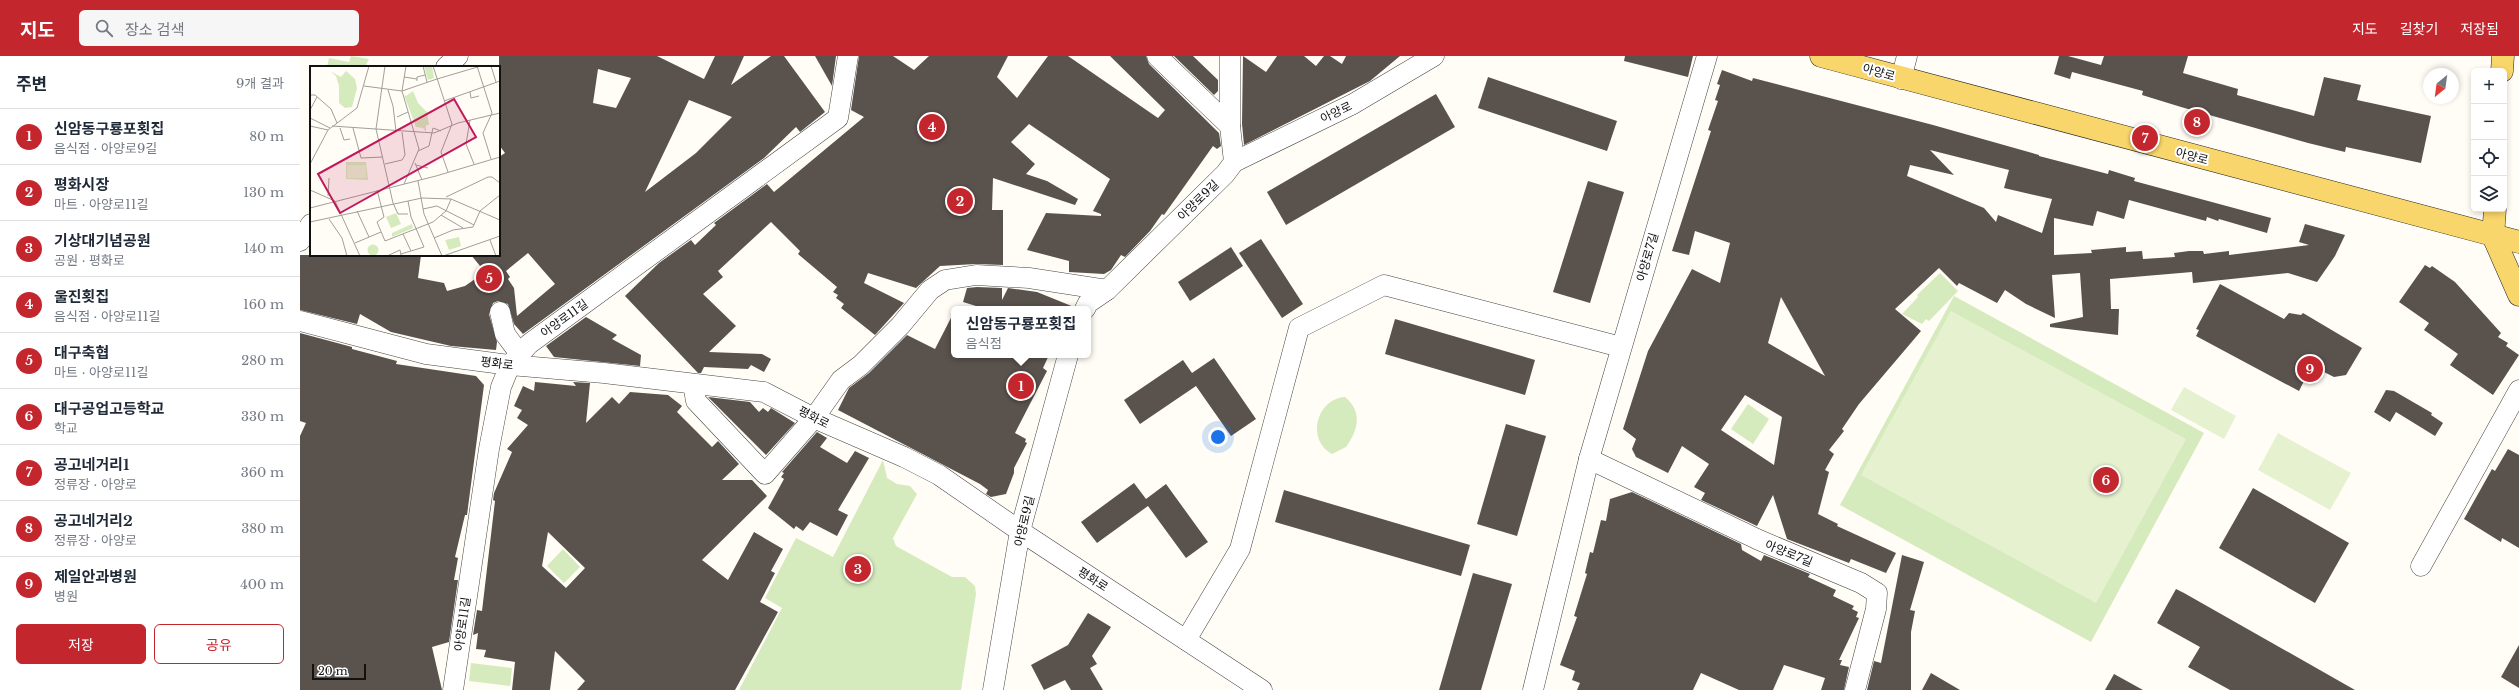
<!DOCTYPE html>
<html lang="ko">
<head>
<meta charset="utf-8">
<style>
  :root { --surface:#fff; --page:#f6f6f7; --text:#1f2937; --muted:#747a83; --line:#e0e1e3; --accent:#c4262e }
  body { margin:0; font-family:"Libre Baskerville","Noto Sans KR",serif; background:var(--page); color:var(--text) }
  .controls { position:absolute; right:12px; top:12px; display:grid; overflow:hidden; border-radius:6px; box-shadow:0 2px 6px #0003 }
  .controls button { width:36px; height:36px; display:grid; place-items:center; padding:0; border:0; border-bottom:1px solid var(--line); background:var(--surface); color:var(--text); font:20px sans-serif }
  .compass { position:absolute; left:2123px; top:12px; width:36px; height:36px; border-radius:50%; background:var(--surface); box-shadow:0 2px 6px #0003; rotate:209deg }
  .scale { position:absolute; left:12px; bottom:10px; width:54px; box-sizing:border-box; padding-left:4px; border:2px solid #111; border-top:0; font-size:11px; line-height:14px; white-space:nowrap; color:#111; -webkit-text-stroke:3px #fff; paint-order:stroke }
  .you { position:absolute; left:918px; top:381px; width:14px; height:14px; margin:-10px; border:3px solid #fff; border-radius:50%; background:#1a73e8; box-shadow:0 0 0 6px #1a73e833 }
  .badge { display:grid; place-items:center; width:26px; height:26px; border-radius:50%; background:var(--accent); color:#fff; font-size:13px; font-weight:700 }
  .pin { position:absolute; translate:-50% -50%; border:2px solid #fff; box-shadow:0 1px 4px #0006 }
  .popup { position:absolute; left:651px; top:250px; width:140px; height:52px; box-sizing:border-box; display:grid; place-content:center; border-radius:6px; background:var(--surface); filter:drop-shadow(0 1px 3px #0005); font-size:13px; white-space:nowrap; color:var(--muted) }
  .popup b { font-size:15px; color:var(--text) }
  .popup::after { content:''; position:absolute; left:50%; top:100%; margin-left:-8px; border:8px solid transparent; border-top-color:var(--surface) }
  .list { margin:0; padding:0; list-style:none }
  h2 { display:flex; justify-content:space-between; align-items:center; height:52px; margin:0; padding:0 16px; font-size:17px }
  h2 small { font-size:13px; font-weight:400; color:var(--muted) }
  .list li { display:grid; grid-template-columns:26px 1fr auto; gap:12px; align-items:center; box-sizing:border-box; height:56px; padding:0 16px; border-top:1px solid var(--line) }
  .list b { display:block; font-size:15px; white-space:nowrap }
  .list p { margin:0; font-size:13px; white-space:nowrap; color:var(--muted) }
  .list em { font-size:13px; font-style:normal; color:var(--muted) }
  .actions { display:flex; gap:8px; padding:12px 16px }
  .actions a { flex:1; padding:9px 0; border:1px solid var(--accent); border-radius:6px; text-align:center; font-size:14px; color:var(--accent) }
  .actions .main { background:var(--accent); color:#fff }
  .icon { flex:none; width:22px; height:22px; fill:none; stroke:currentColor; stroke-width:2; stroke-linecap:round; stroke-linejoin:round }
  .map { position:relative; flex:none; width:2219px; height:634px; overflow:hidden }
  header { display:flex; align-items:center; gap:24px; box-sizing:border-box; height:56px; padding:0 20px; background:var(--accent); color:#fff }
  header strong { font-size:19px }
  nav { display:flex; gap:22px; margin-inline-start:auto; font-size:14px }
  .search { width:280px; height:36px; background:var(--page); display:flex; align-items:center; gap:10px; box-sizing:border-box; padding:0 14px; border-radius:6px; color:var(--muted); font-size:15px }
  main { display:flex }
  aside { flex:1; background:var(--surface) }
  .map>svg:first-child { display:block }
  .green { fill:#d5ebbd }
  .pitch { fill:#e6f2cf }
  .building { fill:#5a524d; fill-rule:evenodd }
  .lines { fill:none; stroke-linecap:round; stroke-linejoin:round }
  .minor-casing { stroke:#444; stroke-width:21 }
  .major-casing { stroke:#222; stroke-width:23 }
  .minor { stroke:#fff; stroke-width:20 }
  .major { stroke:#f9d66b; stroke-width:22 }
  .labels { text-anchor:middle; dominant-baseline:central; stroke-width:4; stroke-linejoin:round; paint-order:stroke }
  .street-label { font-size:12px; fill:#111; stroke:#fff }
  .inset-road { fill:none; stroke:#a09f9a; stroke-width:1 }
  .view { fill:#c2185b; fill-opacity:0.15; stroke:#c2185b; stroke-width:2 }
  .inset-edge { fill:none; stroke:#111; stroke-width:2 }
</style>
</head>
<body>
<header>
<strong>지도</strong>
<div class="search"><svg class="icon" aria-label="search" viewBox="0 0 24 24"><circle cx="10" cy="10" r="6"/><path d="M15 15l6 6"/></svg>장소 검색</div>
<nav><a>지도</a><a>길찾기</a><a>저장됨</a></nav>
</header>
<main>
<aside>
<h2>주변<small>9개 결과</small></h2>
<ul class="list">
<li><span class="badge">1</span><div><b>신암동구룡포횟집</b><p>음식점 · 아양로9길</p></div><em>80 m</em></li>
<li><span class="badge">2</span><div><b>평화시장</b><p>마트 · 아양로11길</p></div><em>130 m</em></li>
<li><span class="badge">3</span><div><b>기상대기념공원</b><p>공원 · 평화로</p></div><em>140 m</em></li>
<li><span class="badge">4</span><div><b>울진횟집</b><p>음식점 · 아양로11길</p></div><em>160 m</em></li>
<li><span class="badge">5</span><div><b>대구축협</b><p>마트 · 아양로11길</p></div><em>280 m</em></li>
<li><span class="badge">6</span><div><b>대구공업고등학교</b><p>학교</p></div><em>330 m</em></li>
<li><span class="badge">7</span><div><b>공고네거리1</b><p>정류장 · 아양로</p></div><em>360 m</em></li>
<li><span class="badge">8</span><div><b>공고네거리2</b><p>정류장 · 아양로</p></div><em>380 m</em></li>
<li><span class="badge">9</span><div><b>제일안과병원</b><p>병원</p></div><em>400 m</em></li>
</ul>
<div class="actions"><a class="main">저장</a><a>공유</a></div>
</aside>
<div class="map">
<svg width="2219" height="634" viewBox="0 0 2219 634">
  <rect width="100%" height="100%" fill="#fffdf5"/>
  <g class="green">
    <polygon points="51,0 69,3 65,11 27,11 29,2 49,6"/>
    <polygon points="1640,217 1658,235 1629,265 1626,263 1622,268 1602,258 1618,241 1617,239"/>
    <polygon points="1654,240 1904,377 1791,586 1540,449"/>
    <path d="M1045,341C1063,356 1058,374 1046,391L1032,398C1006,384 1016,343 1045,341Z"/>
    <polygon points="1448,348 1469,363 1453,388 1431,373"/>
    <polygon points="583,404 587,422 597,428 610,430 617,438 593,482 596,490 652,521 665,521 675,530 676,538 661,634 439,634 482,552 465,542 496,482 533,501"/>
    <polygon points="263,493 280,511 264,527 247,510"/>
    <polygon points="171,607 212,612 210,630 169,625"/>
  </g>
  <g class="pitch">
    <polygon points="1651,255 1886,383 1796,547 1561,419"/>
    <polygon points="1884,331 1936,360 1924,383 1871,354"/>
    <polygon points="1978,377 2051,417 2030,454 1958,414"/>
  </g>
  <g class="building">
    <path d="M199,0H357L404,23L415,0H444L431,29L471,0H484L525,56L500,76L496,71L464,102L223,278L214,268L208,248L198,245L193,247L189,258L197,286L196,294L151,290L91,276L60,258L57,268L0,254V199H121L118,222L144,227L147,235L165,230L185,216L171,199H199V101L205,97L199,89ZM298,13L331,22L316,52L293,47ZM389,44L432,61L396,97L345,136ZM228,197L255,228L217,260L214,232L208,223L210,221L206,215Z"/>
    <polygon points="515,0 536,0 532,30"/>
    <polygon points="559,0 593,0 614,14 629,0 708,0 697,21 717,42 748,0 768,0 858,62 865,54 810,0 846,0 849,8 919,77 921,90 917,93 913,90 864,159 862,158 850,175 825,201 821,199 811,214 804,218 769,216 769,205 727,194 746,157 801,160 801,158 793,155 810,123 729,68 711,86 735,108 726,118 747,125 778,143 775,149 693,122 692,154 703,154 703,209 676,208 640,210 616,232 568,217 564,227 604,247 575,279 541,252 544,248 536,242 538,239 533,236 537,231 498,198 500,195 471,166 418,215 423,221 403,238 436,270 409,296 462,298 471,303 464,316 451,309 448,313 404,311 401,317 398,317 325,240 359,207 391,184 395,189 416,169 414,167 467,128 474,136 564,61 551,54"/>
    <polygon points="874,0 893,0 918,24 918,35 914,39"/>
    <polygon points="943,0 966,16 977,0 1004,0 1016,10 1024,0 1030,0 1042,8 1046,0 1100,0 1070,25 944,89 942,68"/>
    <polygon points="1325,0 1393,0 1388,21 1324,5"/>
    <polygon points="1759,0 1768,0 1801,9 1804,0 1888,0 1883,17 1938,33 1937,39 2014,60 2024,21 2061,29 2057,44 2131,60 2121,107 2046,91 2045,96 2008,87 1881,51 1842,39 1843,35 1772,16 1770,23 1754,18"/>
    <path d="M1422,14L1452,25L1453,22L1633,69L1739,99V100L1808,118L1809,114L1835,122L1834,125L1971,162L1967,177L1919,163L1918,165L1907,161L1906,165L1829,144L1824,163L1797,155L1793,170L1754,162V199L1792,197L1791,194L1826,191V196L1842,195L1843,203L1875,201L1874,197L1889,195H1903L1904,198L1929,195V199L2009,189L1999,186L2005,168L2045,179L2035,200L2017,226L1988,217L1893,227L1892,216L1810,223L1811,253H1819L1818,279L1750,271V268L1783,261L1780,217L1752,219L1755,262L1726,248L1705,234L1697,247L1659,227L1657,230L1639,212L1595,253L1621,275L1559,348L1542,373L1544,375L1529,394L1534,398L1525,414L1529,416L1518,458L1538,468L1537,470L1596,497L1586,517L1551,503L1549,507L1487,483L1473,439L1457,470L1401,444L1405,437L1394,431L1409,408L1382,390L1368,417L1336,401L1332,393L1336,383L1323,373L1348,295L1392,213L1420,227L1430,187L1395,175L1389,199L1372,195L1411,75L1408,74L1418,45L1415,44L1420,29L1417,28ZM1630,94L1709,114L1704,132L1752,143L1742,177L1698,159L1696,166L1684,152L1607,120L1610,109L1654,119ZM1481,241L1525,320L1468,287ZM1445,339L1482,361L1474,409L1421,374Z"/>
    <polygon points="1188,21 1317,65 1307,95 1178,52"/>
    <polygon points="1136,38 1155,71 986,169 967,136"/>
    <polygon points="1288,125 1324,136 1290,247 1253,236"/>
    <polygon points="961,183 1003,248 982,262 939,197"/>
    <polygon points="931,191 943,210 890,245 878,226"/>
    <polygon points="2125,209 2130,212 2132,210 2155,226 2201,277 2198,281 2208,287 2206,290 2219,299 2193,339 2150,309 2158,298 2124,274 2129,267 2099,246"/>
    <polygon points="1920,228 1984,263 1989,257 2001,259 2003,257 2062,292 2046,319 2034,321 2020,314 2014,323 2007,319 1999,335 1896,280 1899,274 1896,273"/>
    <polygon points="677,231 702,232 702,244 708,232 737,236 774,251 774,253 675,253 676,250 663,246 667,232"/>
    <polygon points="654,256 654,299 749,299 743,312 747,315 715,377 726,383 725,386 727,387 714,412 714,417 706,438 691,441 686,438 688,434 680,428 538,354 549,332 569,317 607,279 635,293"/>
    <polygon points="286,261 317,279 312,283 341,299 340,310 254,301 246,290"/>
    <polygon points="1095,263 1235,304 1225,339 1085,298"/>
    <polygon points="0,277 52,291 52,293 97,305 96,308 176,320 184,329 167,459 165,459 155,501 158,502 154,524 158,524 149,586 132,591 142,634 0,634 0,380 6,367 0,365"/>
    <polygon points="914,302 956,363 931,380 896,330 840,368 824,344 883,304 892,317"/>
    <path d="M235,326L276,330L273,326L290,327L286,367L312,341L319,348L330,336L368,339L382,350L377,356L412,391L418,385L439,408L422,424H452L467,440L402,504L428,524L454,476L483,493L471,515L475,517L460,546L478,556L435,634H277L285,625L255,595L250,634H212L215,606L184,601L186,594L176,593L178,577L173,579L177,554L182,555L195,445L193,444L194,437L212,396L207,393L228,369L217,362L222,354L214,350L223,330L234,335ZM248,476L285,512L266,532L242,510Z"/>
    <polygon points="2086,334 2094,335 2132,357 2131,359 2143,367 2135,380 2096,356 2090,366 2074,356"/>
    <polygon points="408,341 450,346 459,356 463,352 468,356 471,352 495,367 466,399"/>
    <polygon points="1206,368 1246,380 1217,480 1177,468"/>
    <polygon points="517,376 527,382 520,391 547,407 555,395 569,402 538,454 548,459 537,480 510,466 503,475 496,470 494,473 468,452 484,423 481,421 484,417 482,416"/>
    <polygon points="2208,393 2219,399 2219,492 2202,482 2201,486 2164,463 2192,413 2195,415"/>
    <polygon points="834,427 846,443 866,428 908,486 886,502 848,450 797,487 781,466"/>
    <polygon points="1953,432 2049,487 2015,547 1919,492"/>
    <polygon points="984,434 1170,489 1161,520 975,466"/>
    <polygon points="1332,436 1441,488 1442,494 1461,505 1464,499 1510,518 1508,521 1536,534 1533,540 1554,550 1552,553 1558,556 1556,561 1559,562 1539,604 1542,604 1540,609 1549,611 1544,634 1521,634 1525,622 1484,609 1473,634 1439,634 1401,617 1393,634 1277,634 1280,627 1272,624 1275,615 1260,609 1277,561 1274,560 1287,518 1285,517 1290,496 1293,497 1301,464 1306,465 1310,443"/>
    <polygon points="1602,499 1624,506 1610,554 1615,555 1611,576 1611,634 1567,634 1574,605 1581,607"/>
    <polygon points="1173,517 1212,528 1181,634 1139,634"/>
    <polygon points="1876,533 1884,537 2055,634 1930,634 1888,611 1900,591 1857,567"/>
    <polygon points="788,557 811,571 792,600 797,608 790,612 803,634 771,634 765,624 744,634 731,609 768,589"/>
    <polygon points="2219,589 2219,632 2201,621"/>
    <polygon points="1631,617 1660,634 1622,634"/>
    <polygon points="1814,618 1843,634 1805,634"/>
  </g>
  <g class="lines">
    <g class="minor-casing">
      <g id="minor">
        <polyline points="857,0 930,70"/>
        <polyline points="146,11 158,0"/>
        <polyline points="1601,23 1607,0"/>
        <polyline points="934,106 1053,48 1134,0"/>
        <polyline points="0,185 11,168"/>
        <polyline points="785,253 788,247 807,234 925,118 934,106 930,70 930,0"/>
        <polyline points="200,256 205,278 220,298"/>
        <polyline points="0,265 126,298 210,309 304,317 464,336 514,362 604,401 639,419 720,475 962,634"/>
        <polyline points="393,328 396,345 465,418 514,362 541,324 561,309 600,270 630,234 645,224 676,219 729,222 807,234"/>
        <polyline points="1289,403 1459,484 1561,527 1577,537 1576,553 1555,634"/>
        <polyline points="2121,510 2219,334"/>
        <polyline points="886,584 940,493 999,272 1084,229 1321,291"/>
        <polyline points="153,634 189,393 201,331 210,309 229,288 538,62 548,0"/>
        <polyline points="693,634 720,475 768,299"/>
        <polyline points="1233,634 1289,403 1407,0"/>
      </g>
    </g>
    <g class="major-casing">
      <g id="major">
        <polyline points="1521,0 2219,186"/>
        <polyline points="2202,15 2203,0"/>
        <polyline points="2195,153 2193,180 2219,239"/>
      </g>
    </g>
    <use href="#minor" class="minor"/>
    <use href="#major" class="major"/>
  </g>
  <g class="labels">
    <g class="street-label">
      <text transform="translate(1579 16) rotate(16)">아양로</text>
      <text transform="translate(1036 56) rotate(-26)">아양로</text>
      <text transform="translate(1892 100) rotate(15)">아양로</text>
      <text transform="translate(898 144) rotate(-44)">아양로9길</text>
      <text transform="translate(1347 201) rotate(-74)">아양로7길</text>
      <text transform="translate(264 262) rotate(-36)">아양로11길</text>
      <text transform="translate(197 307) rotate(7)">평화로</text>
      <text transform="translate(514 361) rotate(27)">평화로</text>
      <text transform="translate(724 465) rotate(-77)">아양로9길</text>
      <text transform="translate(1489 497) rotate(22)">아양로7길</text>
      <text transform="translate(793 523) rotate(33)">평화로</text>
      <text transform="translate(162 568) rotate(-82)">아양로11길</text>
    </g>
  </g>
  <g transform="translate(10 10)">
    <rect width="190" height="190" fill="#fffdf5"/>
    <path d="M114,0H122L124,12L118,14ZM20,5L31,11L36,5L45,13L47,22L42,41L35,42L29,37V20L26,10ZM103,25L108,37L117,46L119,59H116V66L113,62L106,61L94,29L96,30ZM36,96H56L58,114L36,113ZM86,147L91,158L81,162L76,151ZM102,158L103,162L82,171V167ZM149,171L151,180L139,184L135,174ZM57.5 184a5.5 5.5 0 1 1 11 0a5.5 5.5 0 1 1-11 0Z" fill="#d5ebbd"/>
    <path d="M37,99H56V112H37Z" fill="#e6f2cf"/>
    <path class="inset-road" d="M75,0L66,63L83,137L88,148H98M113,0L117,16M123,0L142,58L131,86L138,106M167,0L182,47L173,67L181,93M181,0L186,16M94,11L107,13M127,13L171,0M107,15V11L115,9M54,20L92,25L127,13M78,24L83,40L86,65M160,26L161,32L169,30M0,29H5L21,43L27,57M134,35L190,15M0,44L7,31M87,51L98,46M0,52L20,62M160,54L156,78L164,98M0,60L18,64M22,60L124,67L148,57L190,47M30,62L34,74L40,73M43,62L51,92L73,91M108,85L119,80L123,62L131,65M105,97L112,114M0,98L18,64L47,42L59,0M75,98L92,94L95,89L92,66M106,99L118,102M108,115L114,148L132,190M94,118L109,83L92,25L96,0M0,124L25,135L50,190M67,124L74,151L67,156L75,175L123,156L136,145L141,133M18,130L19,112M136,131L178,111H182L190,117M0,142L126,110L190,91M113,143L127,140L164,159M47,145L59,171M131,149L153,162M19,153L32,172L37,190M0,156L112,132L141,133L190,154M93,168L101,185M124,172L143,164L163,161L170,145L190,129M180,174L186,190M45,177L71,166M91,188L114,181L101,151L98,135M77,190L90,184L91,189M133,190L190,170"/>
    <path class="view" d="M144,33L166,71L30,147L8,108Z"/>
    <rect width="190" height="190" class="inset-edge"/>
  </g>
</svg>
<div class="controls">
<button>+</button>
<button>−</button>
<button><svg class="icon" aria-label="locate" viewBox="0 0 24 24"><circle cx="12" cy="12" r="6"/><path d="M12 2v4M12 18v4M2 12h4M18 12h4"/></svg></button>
<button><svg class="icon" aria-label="layers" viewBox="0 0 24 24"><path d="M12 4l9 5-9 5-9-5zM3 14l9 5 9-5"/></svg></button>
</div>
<svg class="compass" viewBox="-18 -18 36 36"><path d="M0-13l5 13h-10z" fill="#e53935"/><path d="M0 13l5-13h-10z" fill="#747a83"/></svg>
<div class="scale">20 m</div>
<div class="you"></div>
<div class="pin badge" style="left:721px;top:330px">1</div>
<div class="popup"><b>신암동구룡포횟집</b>음식점</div>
<div class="pin badge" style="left:660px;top:145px">2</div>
<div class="pin badge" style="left:558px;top:513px">3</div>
<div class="pin badge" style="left:632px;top:71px">4</div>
<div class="pin badge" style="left:189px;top:222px">5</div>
<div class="pin badge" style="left:1806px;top:424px">6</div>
<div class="pin badge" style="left:1845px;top:82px">7</div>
<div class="pin badge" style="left:1897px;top:66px">8</div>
<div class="pin badge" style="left:2010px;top:313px">9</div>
</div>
</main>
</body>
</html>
